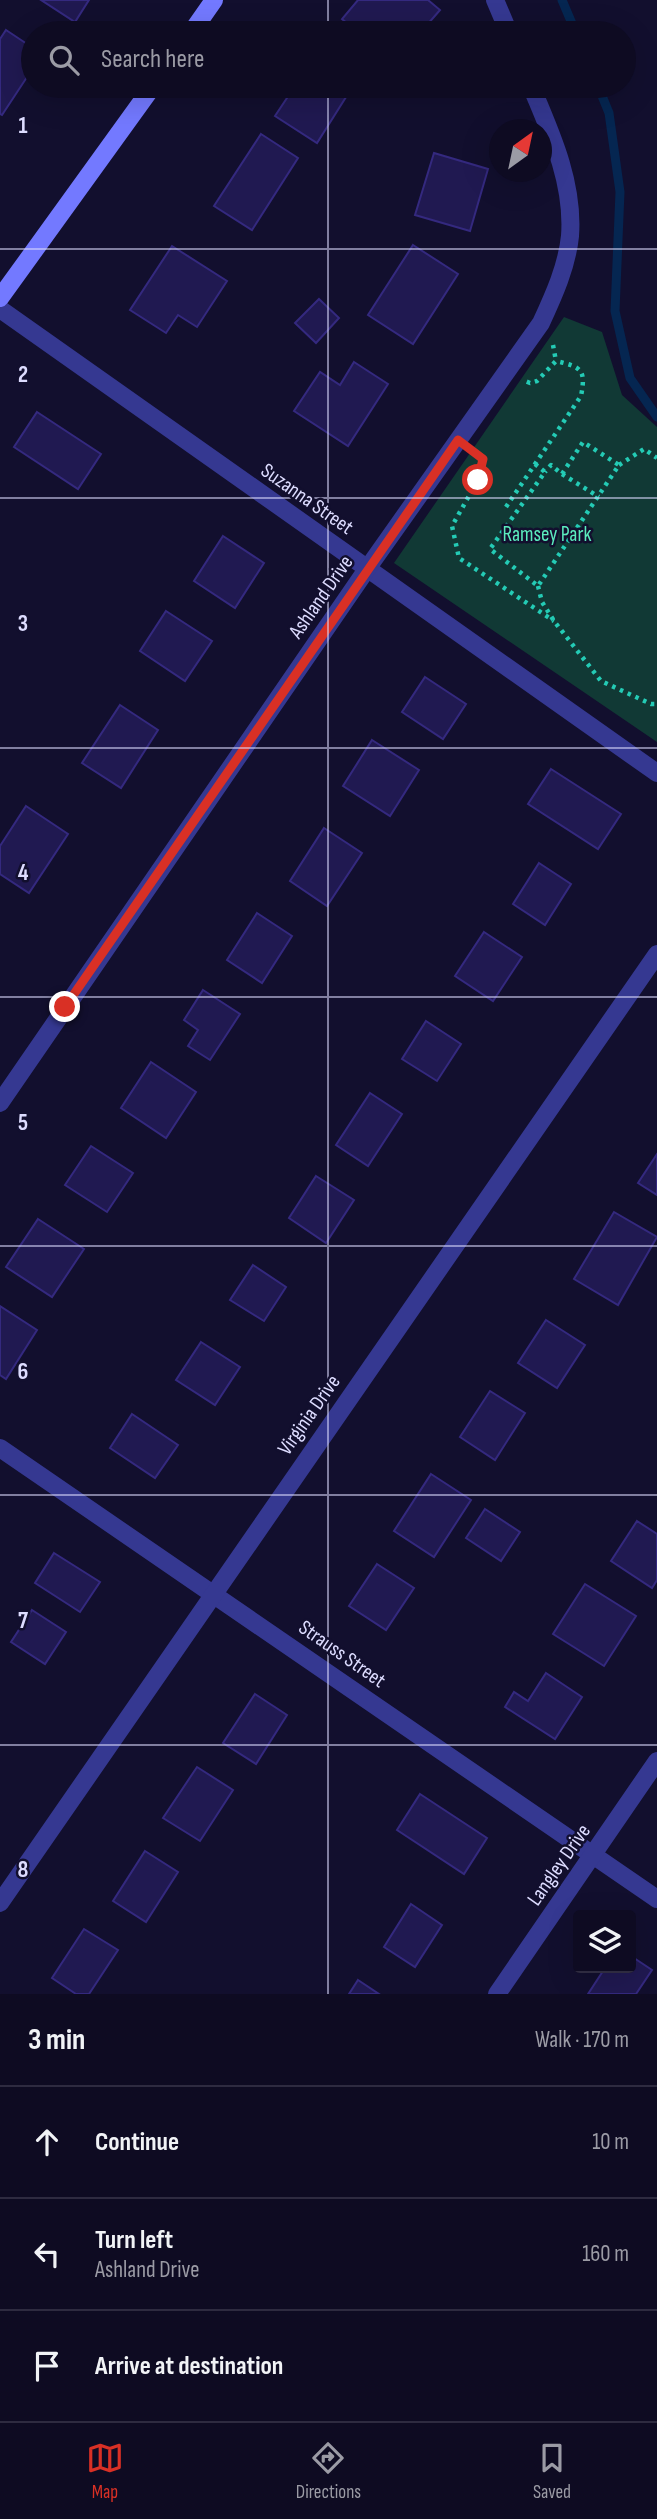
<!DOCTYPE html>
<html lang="en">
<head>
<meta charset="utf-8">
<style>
  :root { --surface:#0e0b22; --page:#1c192f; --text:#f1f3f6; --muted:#9b9ba5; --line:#2e2b40; --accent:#d93025 }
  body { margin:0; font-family:"Sofia Sans Condensed",sans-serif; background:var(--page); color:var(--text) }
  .controls { position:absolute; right:21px; bottom:21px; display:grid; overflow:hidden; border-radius:7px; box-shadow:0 7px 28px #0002 }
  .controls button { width:63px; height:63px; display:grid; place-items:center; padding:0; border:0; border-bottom:2px solid var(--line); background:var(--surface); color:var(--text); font:35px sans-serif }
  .compass { position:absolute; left:489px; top:119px; width:63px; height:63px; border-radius:50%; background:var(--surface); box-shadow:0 7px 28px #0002; rotate:33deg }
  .stop { position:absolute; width:21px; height:21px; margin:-16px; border:5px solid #d93025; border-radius:50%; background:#fff }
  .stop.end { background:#d93025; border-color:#fff; box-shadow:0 2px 7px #0008 }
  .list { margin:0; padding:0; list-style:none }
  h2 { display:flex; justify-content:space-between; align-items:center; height:91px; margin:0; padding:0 28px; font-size:30px }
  h2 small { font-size:23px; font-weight:400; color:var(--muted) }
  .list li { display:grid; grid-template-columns:46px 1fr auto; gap:21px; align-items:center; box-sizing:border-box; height:112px; padding:0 28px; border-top:2px solid var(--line) }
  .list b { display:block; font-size:26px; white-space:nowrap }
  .list p { margin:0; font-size:23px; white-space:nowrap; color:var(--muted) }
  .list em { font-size:23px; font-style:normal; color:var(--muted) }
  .icon { flex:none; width:38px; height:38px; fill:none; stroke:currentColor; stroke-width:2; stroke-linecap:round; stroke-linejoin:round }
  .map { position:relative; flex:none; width:657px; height:1994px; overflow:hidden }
  .search { position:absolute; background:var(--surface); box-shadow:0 7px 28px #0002; left:21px; right:21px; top:21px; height:77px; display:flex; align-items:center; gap:18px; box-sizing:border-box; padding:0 24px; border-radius:38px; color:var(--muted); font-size:26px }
  .sheet { height:427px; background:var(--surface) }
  nav { display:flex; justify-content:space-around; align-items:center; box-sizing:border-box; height:98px; border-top:2px solid var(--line); background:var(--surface); font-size:19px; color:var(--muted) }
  nav a { display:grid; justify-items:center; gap:4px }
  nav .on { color:var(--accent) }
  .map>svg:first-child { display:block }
  .green { fill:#113935 }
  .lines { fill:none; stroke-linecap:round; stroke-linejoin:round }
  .stream { stroke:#052651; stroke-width:9 }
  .building { fill:#201951; stroke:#34297f; stroke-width:2 }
  .path { stroke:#24cbb5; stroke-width:4.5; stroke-dasharray:3.5 5; stroke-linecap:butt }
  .street { stroke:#353891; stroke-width:18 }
  .secondary { stroke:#7379ff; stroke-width:18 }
  .route { stroke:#d93025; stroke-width:9 }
  .grid { fill:none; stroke:#dddcff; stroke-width:2; stroke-opacity:0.55 }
  .labels { text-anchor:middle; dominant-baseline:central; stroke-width:5; stroke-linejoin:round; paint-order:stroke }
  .street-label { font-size:21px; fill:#dddcff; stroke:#120f2e }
  .park-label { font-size:21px; fill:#5becbe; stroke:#120f2e }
  .grid-label { font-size:23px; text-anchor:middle; font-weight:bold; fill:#dddcff; stroke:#120f2e; stroke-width:5; stroke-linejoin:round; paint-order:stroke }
</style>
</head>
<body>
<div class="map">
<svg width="657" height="1994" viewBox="0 0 657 1994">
  <rect width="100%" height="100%" fill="#120f2e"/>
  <polygon class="green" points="564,317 602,332 622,395 657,427 657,742 394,563"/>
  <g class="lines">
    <g class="stream">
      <polyline points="562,0 576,33"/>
      <polyline points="598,86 609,113 620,192 615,311 630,378 657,417"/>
    </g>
  </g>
  <g class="building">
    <polygon points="41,0 89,0 75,22"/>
    <polygon points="358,0 428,0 440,10 420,33 359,33 342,19"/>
    <polygon points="6,30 33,48 33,68 2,115 0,114 0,39"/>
    <polygon points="295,86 353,86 317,143 275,116"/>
    <polygon points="261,134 298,158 252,230 214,206"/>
    <polygon points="434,153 488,169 470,231 415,215"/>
    <polygon points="413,245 458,274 413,344 368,315"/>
    <polygon points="172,246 227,281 197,327 178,315 166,333 130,310"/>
    <polygon points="319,299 339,318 316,343 295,323"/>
    <polygon points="354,362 388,384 348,446 294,411 320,372 340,385"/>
    <polygon points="37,412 101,454 78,489 14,447"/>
    <polygon points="223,536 264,563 235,608 194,581"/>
    <polygon points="166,611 212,641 185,681 140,651"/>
    <polygon points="425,677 466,704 443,739 402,712"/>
    <polygon points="120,705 158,730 121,788 82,763"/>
    <polygon points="372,740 419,770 390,816 343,786"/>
    <polygon points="551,769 621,814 598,849 528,804"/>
    <polygon points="26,806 68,834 29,893 0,874 0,846"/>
    <polygon points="324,828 362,853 327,906 290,881"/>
    <polygon points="539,863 571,884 545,925 513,904"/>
    <polygon points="257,913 292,936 262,983 227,960"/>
    <polygon points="484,932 522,957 493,1001 455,976"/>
    <polygon points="203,990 240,1014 210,1060 188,1046 198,1030 184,1020"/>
    <polygon points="426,1021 461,1044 437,1081 402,1059"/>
    <polygon points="151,1062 196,1092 166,1138 121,1108"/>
    <polygon points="370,1093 402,1114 368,1166 336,1145"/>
    <polygon points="91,1146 133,1173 107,1212 65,1185"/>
    <polygon points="657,1154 657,1195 638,1183"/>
    <polygon points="316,1176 354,1200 326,1243 289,1218"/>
    <polygon points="614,1212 657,1237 618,1305 574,1279"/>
    <polygon points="38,1219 84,1249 52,1297 6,1267"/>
    <polygon points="253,1265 286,1287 264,1321 230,1300"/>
    <polygon points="0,1306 37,1330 6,1379 0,1375"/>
    <polygon points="546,1320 585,1345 557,1388 518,1363"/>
    <polygon points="201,1342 240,1367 215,1405 176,1380"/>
    <polygon points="490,1391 525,1413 495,1460 460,1437"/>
    <polygon points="132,1414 178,1445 155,1478 110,1448"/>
    <polygon points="431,1474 471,1500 434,1557 394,1531"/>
    <polygon points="485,1509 520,1532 501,1561 466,1538"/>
    <polygon points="637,1521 657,1534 657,1580 652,1588 611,1561"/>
    <polygon points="54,1553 100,1582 80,1612 35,1583"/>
    <polygon points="377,1564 414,1588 386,1630 349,1606"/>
    <polygon points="585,1584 636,1616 604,1666 553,1634"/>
    <polygon points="32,1610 66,1632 45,1664 11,1642"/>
    <polygon points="546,1673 582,1697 555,1739 505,1707 514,1692 528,1701"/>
    <polygon points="255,1694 287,1715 256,1764 223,1743"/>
    <polygon points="197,1767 233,1790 200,1841 163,1818"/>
    <polygon points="420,1794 487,1838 464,1874 397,1830"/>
    <polygon points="145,1851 178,1872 146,1922 113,1901"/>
    <polygon points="411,1904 442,1925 415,1967 384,1947"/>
    <polygon points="84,1929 118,1950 89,1994 76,1994 52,1978"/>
    <polygon points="631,1956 652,1970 636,1994 588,1994 605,1968 631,1968"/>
    <polygon points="358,1980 379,1994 349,1994"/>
  </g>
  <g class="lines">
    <g class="path">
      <polyline points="553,345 556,361"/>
      <polyline points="475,453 483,459 478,480 452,526 459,558 554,621"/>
      <polyline points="535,464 545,472 490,549 538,586 619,465 583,442 562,474 551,465 545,472"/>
      <polyline points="619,465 644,449 657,458"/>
      <polyline points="562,474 599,497"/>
      <path d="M506,507L581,396C586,370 582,367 556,361L537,381L530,383L525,381"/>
      <polyline points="538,586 542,602 554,621 601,681 651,704 657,704"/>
    </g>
    <g class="street">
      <polyline points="495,0 509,33"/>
      <polyline points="0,309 657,773"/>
      <path d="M0,1103L367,569L541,323C554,295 567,266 570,236C574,183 551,133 531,86"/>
      <polyline points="0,1448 657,1899"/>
      <polyline points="0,1903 657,954"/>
      <polyline points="497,1994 657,1761"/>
    </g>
    <g class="secondary">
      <polyline points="191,33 214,0"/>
      <polyline points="0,298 153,86"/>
    </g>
  </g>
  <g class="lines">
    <polyline class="route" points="65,1007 458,440 483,459 478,480"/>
  </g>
  <path class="grid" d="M328,0V33M328,86V1994M0,249H657M0,498H657M0,748H657M0,997H657M0,1246H657M0,1495H657M0,1745H657"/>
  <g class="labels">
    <g class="street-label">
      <text transform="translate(307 499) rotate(35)">Suzanna Street</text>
      <text transform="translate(321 597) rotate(-55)">Ashland Drive</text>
      <text transform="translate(309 1415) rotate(-55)">Virginia Drive</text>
      <text transform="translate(342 1654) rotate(35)">Strauss Street</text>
      <text transform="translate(559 1865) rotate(-55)">Langley Drive</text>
    </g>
    <g class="park-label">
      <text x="547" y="534">Ramsey Park</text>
    </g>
  </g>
  <g class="grid-label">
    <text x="23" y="133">1</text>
    <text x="23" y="382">2</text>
    <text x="23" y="631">3</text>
    <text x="23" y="880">4</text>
    <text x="23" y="1130">5</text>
    <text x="23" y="1379">6</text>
    <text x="23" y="1628">7</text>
    <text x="23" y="1877">8</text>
  </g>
</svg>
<div class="controls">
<button><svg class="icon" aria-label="layers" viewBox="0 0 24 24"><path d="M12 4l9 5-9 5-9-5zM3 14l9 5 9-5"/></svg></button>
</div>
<svg class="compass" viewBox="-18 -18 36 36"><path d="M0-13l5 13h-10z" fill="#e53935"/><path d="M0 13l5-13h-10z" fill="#9b9ba5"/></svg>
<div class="stop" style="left:478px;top:480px"></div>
<div class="stop end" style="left:65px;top:1007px"></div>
<div class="search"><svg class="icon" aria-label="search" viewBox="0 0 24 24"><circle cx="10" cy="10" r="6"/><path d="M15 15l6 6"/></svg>Search here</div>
</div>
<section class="sheet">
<h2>3 min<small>Walk · 170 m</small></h2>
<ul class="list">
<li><svg class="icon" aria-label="ahead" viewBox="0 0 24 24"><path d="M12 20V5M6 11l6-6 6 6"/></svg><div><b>Continue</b></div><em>10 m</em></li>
<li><svg class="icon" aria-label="left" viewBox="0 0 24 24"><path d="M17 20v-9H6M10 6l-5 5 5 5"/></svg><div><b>Turn left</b><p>Ashland Drive</p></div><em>160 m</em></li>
<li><svg class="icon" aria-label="arrive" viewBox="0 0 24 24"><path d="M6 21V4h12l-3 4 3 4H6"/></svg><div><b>Arrive at destination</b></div></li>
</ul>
</section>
<nav>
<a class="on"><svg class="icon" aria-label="map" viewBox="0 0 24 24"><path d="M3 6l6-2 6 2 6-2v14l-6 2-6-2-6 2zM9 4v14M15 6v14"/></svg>Map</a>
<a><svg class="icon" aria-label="directions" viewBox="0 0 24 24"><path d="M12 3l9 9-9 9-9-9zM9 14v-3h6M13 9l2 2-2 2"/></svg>Directions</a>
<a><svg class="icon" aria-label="saved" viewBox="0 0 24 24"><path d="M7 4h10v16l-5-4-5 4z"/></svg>Saved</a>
</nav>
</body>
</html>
